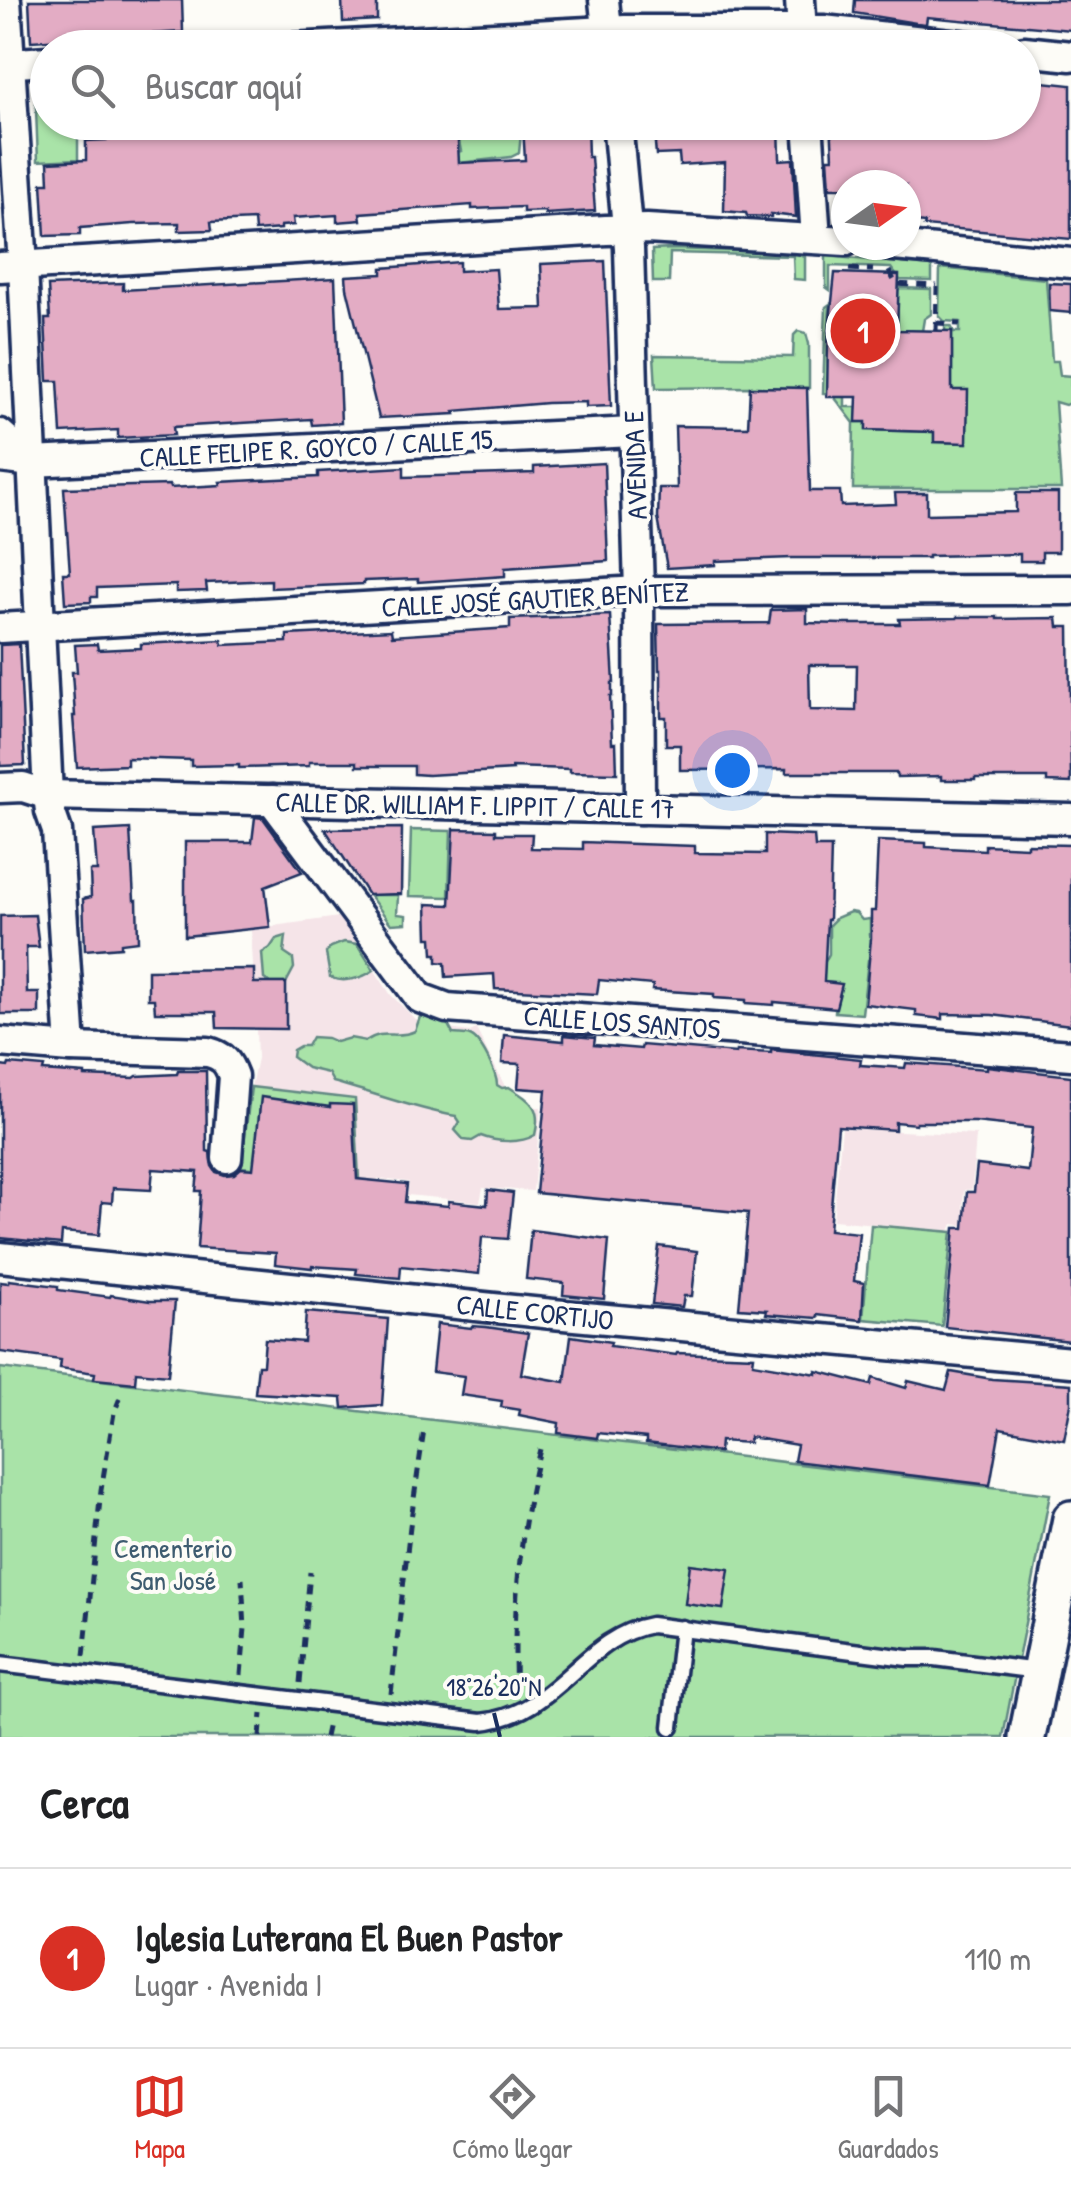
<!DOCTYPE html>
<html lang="es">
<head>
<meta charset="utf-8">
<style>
  :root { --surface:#fff; --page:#f6f6f6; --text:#202124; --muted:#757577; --line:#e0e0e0; --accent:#d93025 }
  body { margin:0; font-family:"Patrick Hand",sans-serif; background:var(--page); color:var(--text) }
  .compass { position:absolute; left:831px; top:170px; width:90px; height:90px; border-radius:50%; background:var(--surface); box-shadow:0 2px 8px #0004; rotate:76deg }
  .you { position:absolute; left:732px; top:770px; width:35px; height:35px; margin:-25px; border:8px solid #fff; border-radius:50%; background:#1a73e8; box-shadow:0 0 0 15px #1a73e833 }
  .badge { display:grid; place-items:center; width:65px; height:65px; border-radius:50%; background:var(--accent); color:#fff; font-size:32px; font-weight:700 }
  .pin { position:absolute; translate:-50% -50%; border:5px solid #fff; box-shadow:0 2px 10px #0006 }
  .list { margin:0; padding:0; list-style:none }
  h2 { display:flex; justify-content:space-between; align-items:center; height:130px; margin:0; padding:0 40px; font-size:42px }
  h2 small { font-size:32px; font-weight:400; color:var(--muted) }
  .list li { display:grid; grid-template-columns:65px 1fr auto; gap:30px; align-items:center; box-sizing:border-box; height:180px; padding:0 40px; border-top:2px solid var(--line) }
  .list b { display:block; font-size:38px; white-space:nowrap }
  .list p { margin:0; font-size:32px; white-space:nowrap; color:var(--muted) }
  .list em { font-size:32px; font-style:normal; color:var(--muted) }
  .icon { flex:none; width:55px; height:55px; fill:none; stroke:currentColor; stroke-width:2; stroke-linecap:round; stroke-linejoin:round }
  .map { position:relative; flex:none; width:1071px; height:1737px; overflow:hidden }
  .search { position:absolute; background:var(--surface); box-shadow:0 2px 8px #0004; left:30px; right:30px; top:30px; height:110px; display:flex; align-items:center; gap:25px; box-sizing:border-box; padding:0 35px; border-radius:55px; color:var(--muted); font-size:38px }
  .sheet { height:310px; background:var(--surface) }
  nav { display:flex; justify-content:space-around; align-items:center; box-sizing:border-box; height:140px; border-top:2px solid var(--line); background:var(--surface); font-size:28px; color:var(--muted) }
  nav a { display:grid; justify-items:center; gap:5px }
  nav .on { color:var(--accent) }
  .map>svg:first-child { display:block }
  .built { fill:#f5e4e8 }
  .green { fill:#a9e3a8; stroke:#628983; stroke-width:2.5 }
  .building { fill:#e3acc4; stroke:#1b2f5e; stroke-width:2.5; fill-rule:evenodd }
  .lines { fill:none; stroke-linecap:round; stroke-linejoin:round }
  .service-casing { stroke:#1b2f5e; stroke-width:21 }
  .minor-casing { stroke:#1b2f5e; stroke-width:35 }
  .tertiary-casing { stroke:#1b2f5e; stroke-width:42 }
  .path { stroke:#1b2f5e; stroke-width:5; stroke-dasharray:10 8; stroke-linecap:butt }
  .service { stroke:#fdfcf7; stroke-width:14 }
  .minor { stroke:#fdfcf7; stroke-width:28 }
  .tertiary { stroke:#fdfcf7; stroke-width:35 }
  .ticks { fill:none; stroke:#1b2f5e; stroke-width:4 }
  .labels { text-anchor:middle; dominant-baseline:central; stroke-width:8; stroke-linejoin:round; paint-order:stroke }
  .street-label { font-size:28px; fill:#1b2f5e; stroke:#fdfcf7 }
  .park-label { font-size:28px; fill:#3e5c70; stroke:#fdfcf7 }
  .ticks-label { font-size:25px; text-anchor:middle; fill:#1b2f5e; stroke:#fdfcf7; stroke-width:8; stroke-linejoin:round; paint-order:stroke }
</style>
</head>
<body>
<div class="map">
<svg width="1071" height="1737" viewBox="0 0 1071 1737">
  <rect width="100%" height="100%" fill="#fdfcf7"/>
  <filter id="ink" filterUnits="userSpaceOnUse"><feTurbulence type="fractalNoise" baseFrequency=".01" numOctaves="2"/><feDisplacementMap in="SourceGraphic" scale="20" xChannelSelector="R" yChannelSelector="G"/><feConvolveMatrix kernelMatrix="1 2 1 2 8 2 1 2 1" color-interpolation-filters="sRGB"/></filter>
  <g filter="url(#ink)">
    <g class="built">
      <polygon points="339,917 391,995 414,1018 434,1027 470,1032 476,1029 515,1106 541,1107 533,1191 483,1188 480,1202 407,1195 409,1182 378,1179 374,1195 358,1194 354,1099 251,1087 257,1058 256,1029 286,1029 286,984 254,983 251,929"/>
      <polygon points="842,1128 976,1135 972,1189 964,1190 963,1208 970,1210 968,1226 953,1224 950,1231 833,1220"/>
    </g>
    <g class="green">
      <polygon points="35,83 47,83 48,122 113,123 113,137 78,138 78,159 38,161"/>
      <polygon points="462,123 522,123 519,153 511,157 459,163 453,153 461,151 459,141"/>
      <polygon points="673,249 794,253 805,257 805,280 794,279 793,256 670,253 669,282 653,282 652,250"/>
      <polygon points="826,256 932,266 932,281 900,280 891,268 830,266 830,290 826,287"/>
      <polygon points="940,268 1046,279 1052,361 1058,361 1060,375 1071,376 1071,402 1065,405 1055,402 1061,489 853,489 854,423 832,394 823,393 826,307 830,304 828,363 834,396 845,397 845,407 857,407 857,422 866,422 866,430 934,432 934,442 966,443 952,390 952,332 945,331 945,326 951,326 954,332 960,332 960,322 944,321 939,316"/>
      <polygon points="898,288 931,289 931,314 924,319 922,331 897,359"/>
      <polygon points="798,331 806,333 809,344 809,388 750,387 656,388 654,355 793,357 794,335"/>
      <polygon points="411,830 451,831 449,897 409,896"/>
      <polygon points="369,895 396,895 398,896 397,914 406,915 406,923 391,924"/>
      <polygon points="850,912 856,913 862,920 870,919 870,938 892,940 875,957 868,960 862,1014 835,1012 837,983 819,982 818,975 829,954 829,925 836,918"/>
      <polygon points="286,936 284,953 293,959 294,968 286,983 271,983 264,979 262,953 270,948 276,939"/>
      <path d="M344,942L357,944L374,970C363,978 343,984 330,977L326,953L331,947Z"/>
      <path d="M425,1011L445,1019L453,1034C459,1035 465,1034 470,1036C481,1040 497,1074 497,1085L502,1088L509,1087C531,1101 542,1107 535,1135C520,1144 496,1142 481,1136L472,1141L464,1140L455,1130L460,1122L456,1116C414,1109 374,1093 333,1082L328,1073L307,1068L292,1057L293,1050L300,1046H307L312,1037L327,1038L336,1042L350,1038L366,1041C384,1028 396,1040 415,1031L421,1014Z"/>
      <polygon points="251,1087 355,1099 359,1180 241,1167"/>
      <polygon points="871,1225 952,1232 942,1326 863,1319"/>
      <polygon points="0,1368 1050,1494 1003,1737 0,1737"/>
    </g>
    <g class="building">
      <polygon points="29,0 182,0 183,32 31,41"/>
      <polygon points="342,0 377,0 377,20 343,22"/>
      <polygon points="855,0 1071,0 1071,30 927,17 926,24 916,23 854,13"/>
      <polygon points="1024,80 1071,85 1071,239 924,226 925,223 906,221 906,185 846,185 846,188 830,188 828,158 833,158 831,122 1024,122"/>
      <polygon points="125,122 457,122 459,163 525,160 523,126 587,123 588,157 591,157 595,211 545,214 545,211 523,212 523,207 472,209 472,205 360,213 361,220 337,222 337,215 293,218 294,225 281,226 281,229 255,231 254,220 211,222 212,230 179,231 179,223 133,224 80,228 80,235 45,236 42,183 49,183 48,162 86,160 86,141 126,139"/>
      <polygon points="692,122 779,122 780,160 793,159 796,217 771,214 771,217 747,216 746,213 724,211 725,162 680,165 679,154 656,155 654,131 692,127"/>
      <polygon points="605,261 611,406 586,407 586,402 547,403 454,411 455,414 379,418 347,288 346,276 382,274 382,268 459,262 459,271 496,269 499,309 543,308 541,264"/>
      <polygon points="835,273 899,275 897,330 952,331 952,390 968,390 967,443 934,442 934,432 866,430 866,422 856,422 857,397 827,397 828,340"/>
      <polygon points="335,278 341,423 312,425 311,419 173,427 174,435 118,438 118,430 61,433 58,381 48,381 45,319 50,319 48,286 123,283 123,290"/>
      <polygon points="1049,283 1071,284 1071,313 1050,311"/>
      <polygon points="750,387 807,388 810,491 840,491 841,506 896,504 895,493 927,493 927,514 1016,512 1016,493 1058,493 1058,552 1042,552 1042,561 1020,561 1020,554 928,556 928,558 792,558 715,561 715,565 667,568 658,518 659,488 677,488 675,426 748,427"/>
      <polygon points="604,463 608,561 505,568 505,576 418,582 418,579 364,581 364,584 271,588 271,580 206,583 207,591 176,592 176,585 97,588 97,597 91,597 91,602 65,603 63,573 70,573 64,488 169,485 170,488 221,485 220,482 318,477 318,472 404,467 404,477 534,473 534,467"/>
      <path d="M807,609V623L842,624H900L899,619L957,618V617H997V619L1057,618L1058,627H1069L1071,783L1047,782V778H975V780H941V776L897,777L896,773H786V769L680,770V745H666V717H661V670H659L658,624L769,623L771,610ZM809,665H857L856,711L810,710Z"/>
      <polygon points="610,615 614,683 612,683 612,696 610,696 612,743 616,743 617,773 570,772 570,769 512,767 513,770 428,775 414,774 414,766 357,766 357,762 309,762 309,766 239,768 239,765 191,766 191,760 127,758 127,765 77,767 73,716 75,716 72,672 77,672 75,645 97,644 98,650 141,648 141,644 222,640 223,645 287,642 287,635 391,630 392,636 510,628 510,619"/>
      <polygon points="19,644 25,765 0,766 0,645"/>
      <polygon points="255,817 263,818 302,872 265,886 270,927 185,936 185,842 252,842"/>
      <polygon points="402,828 401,894 368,895 325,829"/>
      <polygon points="130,829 134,900 137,900 138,941 121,943 121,947 85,950 83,899 91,897 90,871 97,871 94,831"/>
      <polygon points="454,829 496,830 496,834 532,834 531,848 583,849 583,842 636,844 695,846 695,853 765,854 765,834 814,836 815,847 831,847 829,920 827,920 824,982 842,984 836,1008 774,1002 774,1005 746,1003 746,1000 714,998 714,994 652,990 653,985 599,980 597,994 495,989 494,974 446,977 445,963 437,962 437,954 433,954 432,938 428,938 427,904 450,905"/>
      <polygon points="878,841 926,843 926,847 985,850 985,845 1027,847 1027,844 1071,845 1071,1025 992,1015 943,1014 943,1019 916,1016 916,1010 865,1004 871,938 871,911 875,911"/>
      <polygon points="35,915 39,947 26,947 27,993 39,993 39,1014 0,1014 0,916"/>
      <polygon points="254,969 254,983 286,983 286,1029 217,1028 216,1012 155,1012 154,999 148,999 148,970"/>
      <polygon points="504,1035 564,1041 564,1035 595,1038 594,1045 641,1049 642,1045 736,1053 736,1051 771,1053 771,1050 861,1059 860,1065 905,1068 906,1063 987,1069 987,1066 1071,1076 1071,1341 945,1327 955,1228 964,1228 967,1192 974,1192 977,1165 1028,1171 1032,1128 975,1122 916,1122 916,1124 895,1122 895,1130 838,1126 829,1230 859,1233 854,1281 864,1283 862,1320 818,1315 817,1318 766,1314 767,1310 739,1308 748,1213 536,1193 546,1090 518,1088 520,1064 502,1063"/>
      <polygon points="9,1064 44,1067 43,1071 85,1074 85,1076 134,1078 137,1076 177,1074 178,1071 206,1071 207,1151 210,1152 212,1166 216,1172 225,1175 234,1174 241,1168 253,1169 261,1097 330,1107 330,1104 353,1105 357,1179 407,1184 405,1202 448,1206 449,1201 487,1205 488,1190 513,1193 508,1239 482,1237 479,1274 401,1266 400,1278 356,1274 357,1269 312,1266 312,1268 275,1264 276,1253 197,1248 201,1191 196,1191 198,1172 153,1169 151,1190 113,1188 112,1203 102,1202 99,1235 62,1232 61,1244 0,1238 0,1066 8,1067"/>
      <polygon points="531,1230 609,1240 604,1299 563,1295 564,1283 526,1279"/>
      <polygon points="659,1246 697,1251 692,1296 684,1296 682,1307 652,1304"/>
      <polygon points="9,1280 58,1286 58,1290 110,1297 111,1295 150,1301 175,1301 168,1375 136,1372 135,1383 94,1379 95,1373 60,1368 61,1360 0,1352 0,1282 9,1283"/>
      <polygon points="306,1312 388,1319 382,1405 343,1408 342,1398 255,1393 258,1365 263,1365 265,1339 304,1342"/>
      <polygon points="437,1324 471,1328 472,1326 486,1327 528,1333 521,1374 565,1382 571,1336 611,1342 610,1346 676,1355 677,1353 754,1356 753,1363 817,1374 817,1371 871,1385 873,1378 906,1388 908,1381 946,1390 951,1372 992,1379 1071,1384 1071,1404 1064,1440 1000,1428 990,1485 794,1461 797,1445 749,1437 749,1443 720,1441 719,1452 646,1443 646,1438 598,1433 597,1438 558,1433 559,1423 519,1415 520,1410 501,1407 502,1401 461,1395 464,1376 432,1372"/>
      <polygon points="690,1564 729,1569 723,1609 685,1604"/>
    </g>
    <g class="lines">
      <g class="service-casing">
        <g id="service">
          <path d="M0,1664L481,1722C557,1715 582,1637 651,1625L907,1658H935L1038,1671"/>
          <polyline points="671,1727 682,1628"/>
        </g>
      </g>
      <g class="minor-casing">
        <g id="minor">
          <polyline points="6,0 23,266 48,795 50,811 57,831 71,1048"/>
          <polyline points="604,0 609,48"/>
          <polyline points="800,0 803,48"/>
          <polyline points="291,48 625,30 823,30 987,48"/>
          <polyline points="1024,51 1071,56"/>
          <polyline points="0,64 48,61"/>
          <polyline points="617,122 629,248 639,591 640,809"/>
          <polyline points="808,122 816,238"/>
          <polyline points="884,245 1071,263"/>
          <polyline points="0,267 606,230 647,229 846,241"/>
          <polyline points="0,434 32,462"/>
          <polyline points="0,458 32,462 633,432"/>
          <polyline points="0,628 639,591 1071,590"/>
          <polyline points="0,788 23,787 48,795 1071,819"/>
          <polyline points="272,800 420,998 447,1008 1071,1055"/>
          <path d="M0,1042L71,1048L208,1052C223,1056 228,1062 233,1076L227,1158"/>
          <polyline points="0,1257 553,1314 1071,1362"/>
        </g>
      </g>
      <g class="tertiary-casing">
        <polyline id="tertiary" points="1027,1737 1071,1519"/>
      </g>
      <g class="path">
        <polyline points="849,269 873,270"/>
        <polyline points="889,271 896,284 937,286"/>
        <polyline points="936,323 960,324"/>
        <polyline points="936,331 937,287"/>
        <polyline points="84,1656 101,1490 114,1413 120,1398"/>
        <polyline points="241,1675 245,1628 242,1579"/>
        <polyline points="300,1683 310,1572"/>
        <path d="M516,1691C512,1606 520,1531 540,1449"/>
        <polyline points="391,1694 410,1526 424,1430"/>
        <polyline points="260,1737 262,1714"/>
        <polyline points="325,1737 328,1723"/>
      </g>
      <use href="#service" class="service"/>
      <use href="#minor" class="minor"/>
      <use href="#tertiary" class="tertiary"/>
    </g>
  </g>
  <path class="ticks" d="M494,1713L500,1737"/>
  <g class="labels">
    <g class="street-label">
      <text transform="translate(316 448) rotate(-3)">CALLE FELIPE R. GOYCO / CALLE 15</text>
      <text transform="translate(635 465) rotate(-92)">AVENIDA E</text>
      <text transform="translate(535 599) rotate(-3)">CALLE JOSÉ GAUTIER BENÍTEZ</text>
      <text transform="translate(475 805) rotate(1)">CALLE DR. WILLIAM F. LIPPIT / CALLE 17</text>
      <text transform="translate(622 1022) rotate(4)">CALLE LOS SANTOS</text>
      <text transform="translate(535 1312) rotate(6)">CALLE CORTIJO</text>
    </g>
    <g class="park-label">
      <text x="173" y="1548">Cementerio<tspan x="173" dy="32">San José</tspan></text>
    </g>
  </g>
  <g class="ticks-label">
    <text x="494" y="1696">18°26'20"N</text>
  </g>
</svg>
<svg class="compass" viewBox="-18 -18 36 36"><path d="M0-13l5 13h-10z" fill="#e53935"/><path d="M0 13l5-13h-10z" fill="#757577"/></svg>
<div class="you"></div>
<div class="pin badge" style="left:863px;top:331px">1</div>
<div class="search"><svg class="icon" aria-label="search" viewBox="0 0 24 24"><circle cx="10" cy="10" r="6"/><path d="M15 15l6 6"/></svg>Buscar aquí</div>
</div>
<section class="sheet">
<h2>Cerca<small></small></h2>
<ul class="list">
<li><span class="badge">1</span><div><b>Iglesia Luterana El Buen Pastor</b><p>Lugar · Avenida I</p></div><em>110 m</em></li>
</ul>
</section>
<nav>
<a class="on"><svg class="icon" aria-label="map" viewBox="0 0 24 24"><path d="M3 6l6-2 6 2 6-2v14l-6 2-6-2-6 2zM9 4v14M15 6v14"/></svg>Mapa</a>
<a><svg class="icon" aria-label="directions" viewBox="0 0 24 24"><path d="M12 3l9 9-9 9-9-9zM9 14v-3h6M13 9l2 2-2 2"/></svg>Cómo llegar</a>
<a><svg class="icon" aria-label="saved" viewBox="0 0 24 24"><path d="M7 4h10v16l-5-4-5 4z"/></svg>Guardados</a>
</nav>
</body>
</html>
